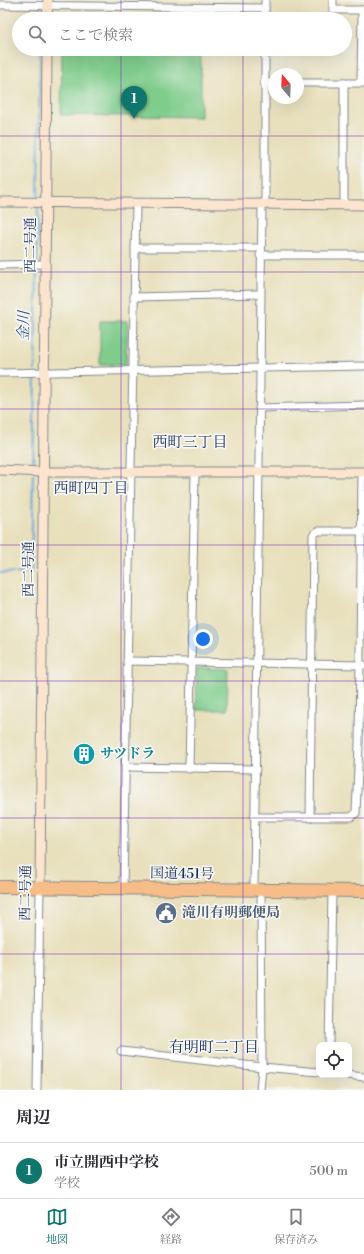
<!DOCTYPE html>
<html lang="ja">
<head>
<meta charset="utf-8">
<style>
  :root { --surface:#fff; --page:#f7f7f7; --text:#2b2b33; --muted:#7c7c81; --line:#e1e1e2; --accent:#0f766e }
  body { margin:0; font-family:"Libre Bodoni","Noto Serif JP",serif; background:var(--page); color:var(--text) }
  .controls { position:absolute; right:12px; bottom:12px; display:grid; overflow:hidden; border-radius:8px; box-shadow:0 4px 16px #0002 }
  .controls button { width:36px; height:36px; display:grid; place-items:center; padding:0; border:0; border-bottom:1px solid var(--line); background:var(--surface); color:var(--text); font:20px sans-serif }
  .compass { position:absolute; left:268px; top:68px; width:36px; height:36px; border-radius:50%; background:var(--surface); box-shadow:0 4px 16px #0002; rotate:341deg }
  .you { position:absolute; left:203px; top:639px; width:14px; height:14px; margin:-10px; border:3px solid #fff; border-radius:50%; background:#1a73e8; box-shadow:0 0 0 6px #1a73e833 }
  .badge { display:grid; place-items:center; width:26px; height:26px; border-radius:50%; background:var(--accent); color:#fff; font-size:13px; font-weight:700 }
  .pin { position:absolute; translate:-50% -33px; filter:drop-shadow(0 1px 2px #0008) }
  .pin::after { content:''; position:absolute; top:21px; width:14px; height:12px; background:inherit; clip-path:polygon(0 0,100% 0,50% 100%) }
  .list { margin:0; padding:0; list-style:none }
  h2 { display:flex; justify-content:space-between; align-items:center; height:52px; margin:0; padding:0 16px; font-size:17px }
  h2 small { font-size:13px; font-weight:400; color:var(--muted) }
  .list li { display:grid; grid-template-columns:26px 1fr auto; gap:12px; align-items:center; box-sizing:border-box; height:56px; padding:0 16px; border-top:1px solid var(--line) }
  .list b { display:block; font-size:15px; white-space:nowrap }
  .list p { margin:0; font-size:13px; white-space:nowrap; color:var(--muted) }
  .list em { font-size:13px; font-style:normal; color:var(--muted) }
  .icon { flex:none; width:22px; height:22px; fill:none; stroke:currentColor; stroke-width:2; stroke-linecap:round; stroke-linejoin:round }
  .map { position:relative; flex:none; width:364px; height:1090px; overflow:hidden }
  .search { position:absolute; background:var(--surface); box-shadow:0 4px 16px #0002; left:12px; right:12px; top:12px; height:44px; display:flex; align-items:center; gap:10px; box-sizing:border-box; padding:0 14px; border-radius:22px; color:var(--muted); font-size:15px }
  .sheet { height:108px; background:var(--surface) }
  nav { display:flex; justify-content:space-around; align-items:center; box-sizing:border-box; height:56px; border-top:1px solid var(--line); background:var(--surface); font-size:11px; color:var(--muted) }
  nav a { display:grid; justify-items:center; gap:2px }
  nav .on { color:var(--accent) }
  .map>svg:first-child { display:block }
  .green { fill:#7fcc8b; stroke:#4d7e74 }
  .lines { fill:none; stroke-linecap:round; stroke-linejoin:round }
  .stream { stroke:#65a2d6; stroke-width:2 }
  .street-casing { stroke:#82888d; stroke-width:9 }
  .secondary-casing { stroke:#82888d; stroke-width:11 }
  .highway-casing { stroke:#82888d; stroke-width:14 }
  .street { stroke:#fff; stroke-width:7 }
  .secondary { stroke:#fce5cf; stroke-width:9 }
  .highway { stroke:#f7bd88; stroke-width:12 }
  .grid { fill:none; stroke:#7b2cbf; stroke-width:1; stroke-opacity:0.55 }
  .labels { text-anchor:middle; dominant-baseline:central; stroke-width:3.5; stroke-linejoin:round; paint-order:stroke }
  .street-label { font-size:14px; fill:#1b2f5e; stroke:#f6f6f2 }
  .culture-label { font-size:14px; font-weight:bold; fill:#0d838f; stroke:#f6f6f2; text-anchor:start }
  .service-label { font-size:14px; font-weight:bold; fill:#4e5e75; stroke:#f6f6f2; text-anchor:start }
  .water-label { font-size:15px; font-style:italic; fill:#355788; stroke:#f6f6f2 }
  .neighbourhood-label { font-size:15px; fill:#1b2f5e; stroke:#f6f6f2 }
</style>
</head>
<body>
<div class="map">
<svg width="364" height="1090" viewBox="0 0 364 1090">
  <rect width="100%" height="100%" fill="#f6f6f2"/>
  <filter id="ink" filterUnits="userSpaceOnUse"><feTurbulence type="fractalNoise" baseFrequency=".025" numOctaves="2"/><feDisplacementMap in="SourceGraphic" scale="8" xChannelSelector="R" yChannelSelector="G"/><feConvolveMatrix kernelMatrix="1 2 1 2 8 2 1 2 1" color-interpolation-filters="sRGB"/></filter>
  <filter id="wash" filterUnits="userSpaceOnUse"><feTurbulence type="fractalNoise" baseFrequency=".012" numOctaves="4" result="noise"/><feDisplacementMap in="SourceGraphic" scale="16" xChannelSelector="R" yChannelSelector="G"/><feGaussianBlur stdDeviation="0.9" result="paint"/><feColorMatrix in="noise" values="0 0 0 0 0 0 0 0 0 0 0 0 0 0 0 0 0 1.4 0 .05"/><feComposite in="paint" operator="in"/></filter>
  <g filter="url(#wash)">
    <rect width="100%" height="100%" fill="#e8e0bc"/>
    <g class="green">
      <polygon points="62,49 201,49 201,117 61,115"/>
      <polygon points="100,321 128,321 126,365 100,365"/>
      <polygon points="197,668 228,669 227,710 196,710"/>
      <polygon points="364,676 364,780 363,780"/>
    </g>
    <g class="lines">
      <g class="stream">
        <polyline points="40,7 40,19"/>
        <polyline points="38,200 40,49"/>
        <polyline points="37,262 38,204"/>
        <polyline points="35,370 37,266"/>
        <polyline points="33,468 35,374"/>
        <polyline points="0,573 31,572 33,474"/>
      </g>
    </g>
  </g>
  <g filter="url(#ink)">
    <g class="lines">
      <g class="street-casing">
        <g id="street">
          <polyline points="333,0 333,10 364,10"/>
          <polyline points="0,5 265,8"/>
          <polyline points="265,19 265,0"/>
          <polyline points="264,83 274,83"/>
          <polyline points="298,83 364,83"/>
          <polyline points="361,83 362,10"/>
          <polyline points="265,204 265,49"/>
          <polyline points="344,205 344,83"/>
          <polyline points="135,248 260,248"/>
          <polyline points="260,255 364,255"/>
          <polyline points="0,265 44,264"/>
          <polyline points="134,297 260,294"/>
          <polyline points="0,373 364,366"/>
          <polyline points="259,408 364,405"/>
          <polyline points="127,661 364,665"/>
          <polyline points="125,767 256,769"/>
          <polyline points="189,769 195,472"/>
          <polyline points="254,817 351,817 356,813 359,745 362,472"/>
          <polyline points="310,818 313,535 318,531 364,531"/>
          <polyline points="123,889 136,203"/>
          <polyline points="254,890 262,204"/>
          <polyline points="329,1045 332,891"/>
          <polyline points="121,1051 262,1067 319,1072"/>
          <polyline points="347,1075 364,1077"/>
          <polyline points="37,1090 40,888"/>
          <polyline points="260,1090 262,1067 261,890"/>
        </g>
      </g>
      <g class="secondary-casing">
        <g id="secondary">
          <polyline points="47,19 48,0"/>
          <polyline points="0,202 364,205"/>
          <polyline points="0,470 43,472 364,472"/>
          <polyline points="40,888 47,49"/>
        </g>
      </g>
      <g class="highway-casing">
        <polyline id="highway" points="0,887 364,891"/>
      </g>
      <use href="#street" class="street"/>
      <use href="#secondary" class="secondary"/>
      <use href="#highway" class="highway"/>
    </g>
  </g>
  <path class="grid" d="M121,0V19M243,0V19M121,49V1090M243,49V1090M0,136H364M0,272H364M0,409H364M0,545H364M0,681H364M0,818H364M0,954H364"/>
  <defs>
    <g id="building-disc" transform="scale(1.15)"><circle r="9.5" fill="#0f9aa8" stroke="#f6f6f2"/><path d="M-4-6H4V6H1V3H-1V6H-4ZM-2.5-4.3h1.7v1.8h-1.7ZM.8-4.3h1.7v1.8H.8ZM-2.5-1h1.7V.8h-1.7ZM.8-1h1.7V.8H.8Z" fill="#fff"/></g>
    <g id="civic-disc" transform="scale(1.15)"><circle r="9.5" fill="#5c6f8a" stroke="#f6f6f2"/><path d="M-.6-6.5H3V-4.5H.6V-3L4-1V1h2V6H-6V1h2V-1L-.6-3ZM-1.2 2.5V6h2.4V2.5Z" fill="#fff"/></g>
  </defs>
  <g fill-rule="evenodd">
    <use href="#building-disc" x="84" y="754"/>
    <use href="#civic-disc" x="166" y="913"/>
  </g>
  <g class="labels">
    <g class="street-label">
      <text transform="translate(31 245) rotate(-90)">西二号通</text>
      <text transform="translate(29 569) rotate(-90)">西二号通</text>
      <text transform="translate(182 874) rotate(1)">国道451号</text>
      <text transform="translate(26 893) rotate(-89)">西二号通</text>
    </g>
    <g class="culture-label">
      <text x="100" y="754">サツドラ</text>
    </g>
    <g class="service-label">
      <text x="182" y="913">滝川有明郵便局</text>
    </g>
    <g class="water-label">
      <text transform="translate(24 326) rotate(-89)">金川</text>
    </g>
    <g class="neighbourhood-label">
      <text x="190" y="442">西町三丁目</text>
      <text x="91" y="488">西町四丁目</text>
      <text x="214" y="1047">有明町二丁目</text>
    </g>
  </g>
</svg>
<div class="controls">
<button><svg class="icon" aria-label="locate" viewBox="0 0 24 24"><circle cx="12" cy="12" r="6"/><path d="M12 2v4M12 18v4M2 12h4M18 12h4"/></svg></button>
</div>
<svg class="compass" viewBox="-18 -18 36 36"><path d="M0-13l5 13h-10z" fill="#e53935"/><path d="M0 13l5-13h-10z" fill="#7c7c81"/></svg>
<div class="you"></div>
<div class="pin badge" style="left:134px;top:119px">1</div>
<div class="search"><svg class="icon" aria-label="search" viewBox="0 0 24 24"><circle cx="10" cy="10" r="6"/><path d="M15 15l6 6"/></svg>ここで検索</div>
</div>
<section class="sheet">
<h2>周辺<small></small></h2>
<ul class="list">
<li><span class="badge">1</span><div><b>市立開西中学校</b><p>学校</p></div><em>500 m</em></li>
</ul>
</section>
<nav>
<a class="on"><svg class="icon" aria-label="map" viewBox="0 0 24 24"><path d="M3 6l6-2 6 2 6-2v14l-6 2-6-2-6 2zM9 4v14M15 6v14"/></svg>地図</a>
<a><svg class="icon" aria-label="directions" viewBox="0 0 24 24"><path d="M12 3l9 9-9 9-9-9zM9 14v-3h6M13 9l2 2-2 2"/></svg>経路</a>
<a><svg class="icon" aria-label="saved" viewBox="0 0 24 24"><path d="M7 4h10v16l-5-4-5 4z"/></svg>保存済み</a>
</nav>
</body>
</html>
